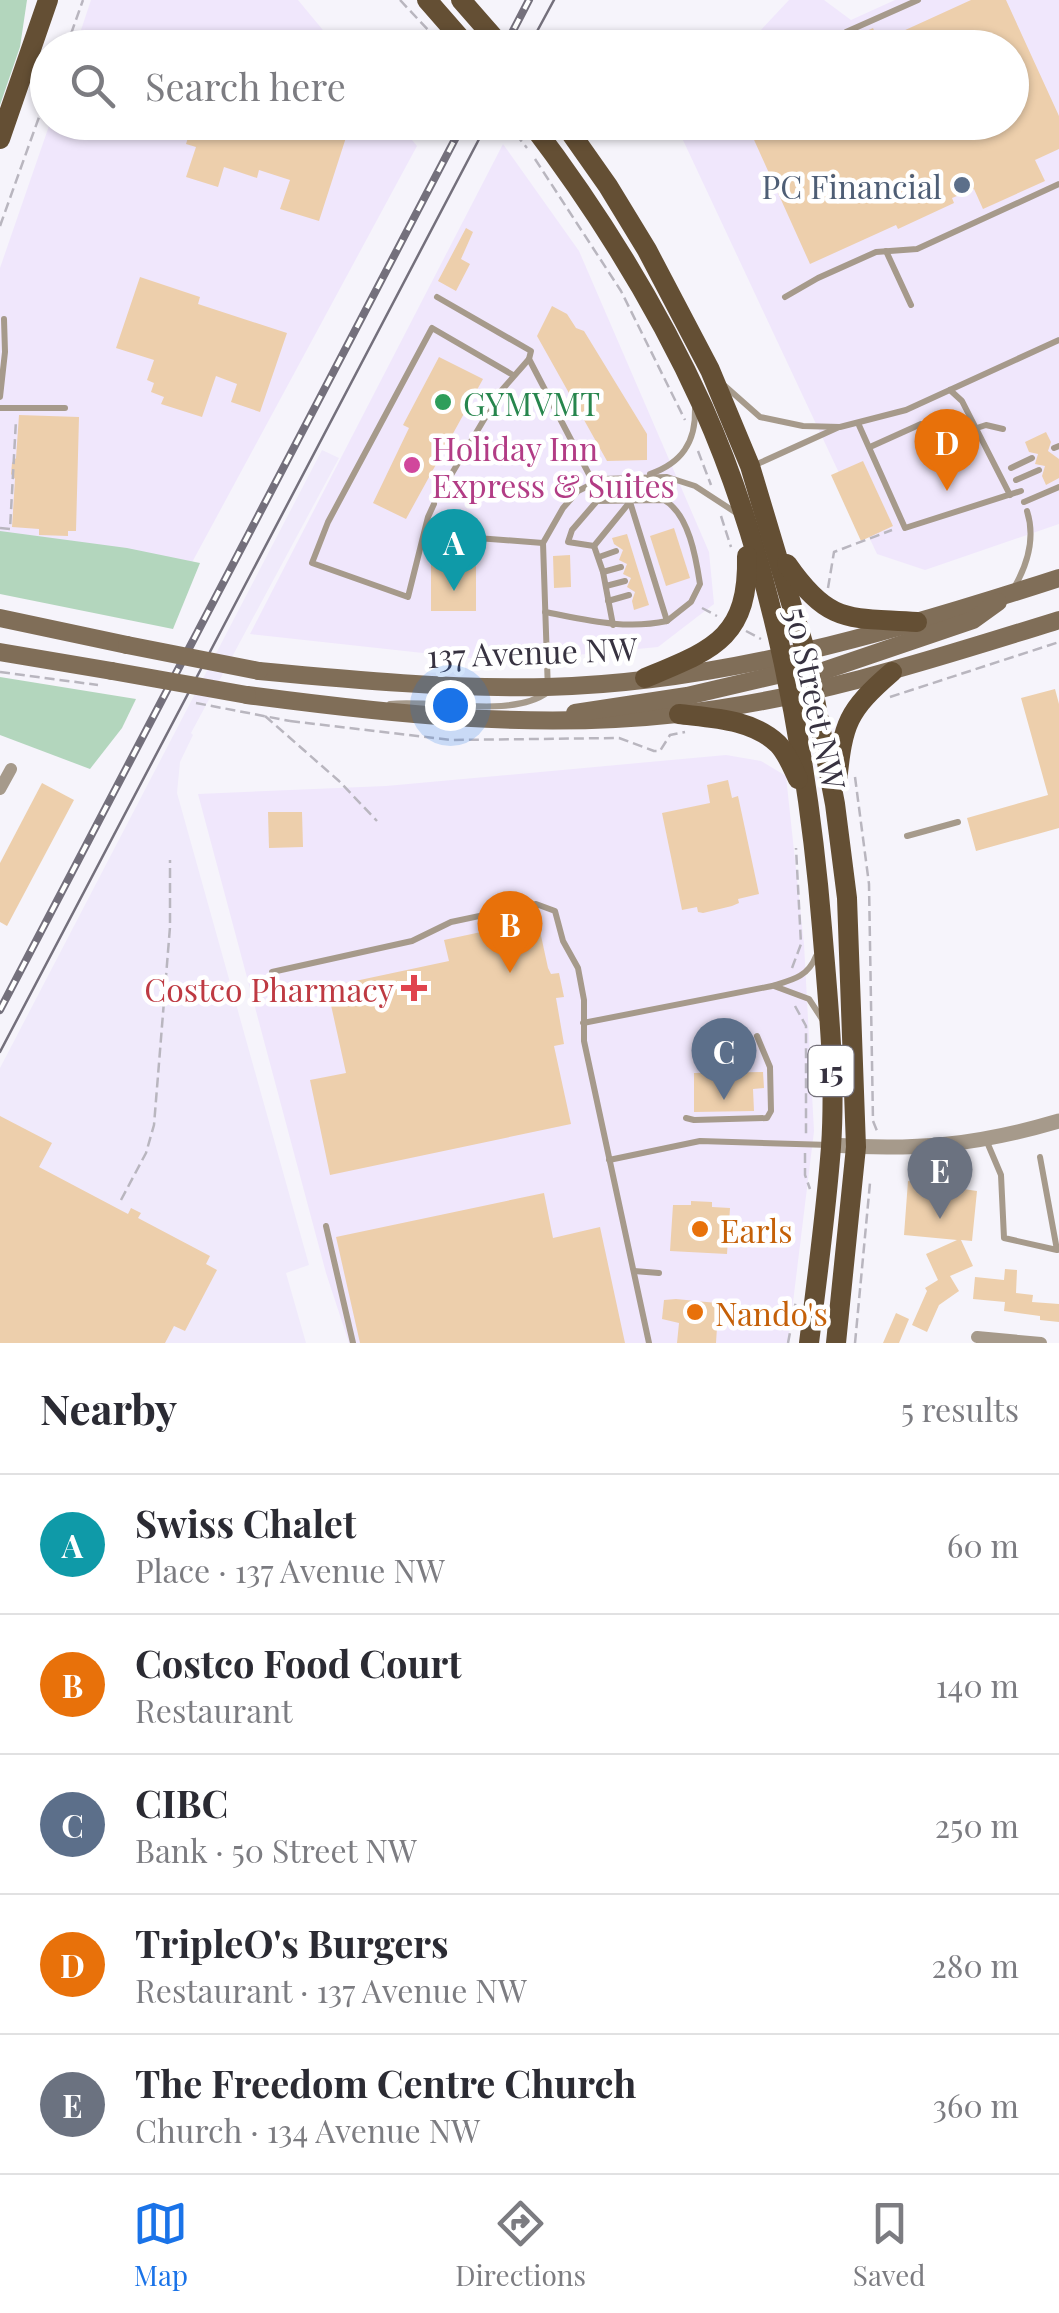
<!DOCTYPE html>
<html lang="en">
<head>
<meta charset="utf-8">
<style>
  :root { --surface:#fff; --page:#f2f2f3; --text:#2b2b33; --muted:#7c7c81; --line:#e1e1e2; --accent:#1a73e8 }
  body { margin:0; font-family:"Playfair Display",serif; background:var(--page); color:var(--text) }
  .you { position:absolute; left:450px; top:705px; width:35px; height:35px; margin:-25px; border:8px solid #fff; border-radius:50%; background:#1a73e8; box-shadow:0 0 0 15px #1a73e833 }
  .badge { display:grid; place-items:center; width:65px; height:65px; border-radius:50%; background:var(--accent); color:#fff; font-size:32px; font-weight:700 }
  .pin { position:absolute; translate:-50% -82px; filter:drop-shadow(0 2px 5px #0008) }
  .pin::after { content:''; position:absolute; top:52px; width:35px; height:30px; background:inherit; clip-path:polygon(0 0,100% 0,50% 100%) }
  .list { margin:0; padding:0; list-style:none }
  h2 { display:flex; justify-content:space-between; align-items:center; height:130px; margin:0; padding:0 40px; font-size:42px }
  h2 small { font-size:32px; font-weight:400; color:var(--muted) }
  .list li { display:grid; grid-template-columns:65px 1fr auto; gap:30px; align-items:center; box-sizing:border-box; height:140px; padding:0 40px; border-top:2px solid var(--line) }
  .list b { display:block; font-size:38px; white-space:nowrap }
  .list p { margin:0; font-size:32px; white-space:nowrap; color:var(--muted) }
  .list em { font-size:32px; font-style:normal; color:var(--muted) }
  .icon { flex:none; width:55px; height:55px; fill:none; stroke:currentColor; stroke-width:2; stroke-linecap:round; stroke-linejoin:round }
  .map { position:relative; flex:none; width:1059px; height:1343px; overflow:hidden }
  .search { position:absolute; background:var(--surface); box-shadow:0 2px 8px #0004; left:30px; right:30px; top:30px; height:110px; display:flex; align-items:center; gap:25px; box-sizing:border-box; padding:0 35px; border-radius:55px; color:var(--muted); font-size:38px }
  .sheet { height:830px; background:var(--surface) }
  nav { display:flex; justify-content:space-around; align-items:center; box-sizing:border-box; height:140px; border-top:2px solid var(--line); background:var(--surface); font-size:28px; color:var(--muted) }
  nav a { display:grid; justify-items:center; gap:5px }
  nav .on { color:var(--accent) }
  .map>svg:first-child { display:block }
  .commercial { fill:#f0e7fc }
  .built { fill:#f0eafb }
  .green { fill:#b3d6bd }
  .building { fill:#edcfac }
  .lines { fill:none; stroke-linecap:round; stroke-linejoin:round }
  .path { stroke:#b9b6bf; stroke-width:2.5; stroke-dasharray:10 5; stroke-linecap:butt }
  .service { stroke:#a69a8b; stroke-width:6 }
  .minor { stroke:#a69a8b; stroke-width:12 }
  .tertiary { stroke:#a69a8b; stroke-width:15 }
  .secondary { stroke:#806e58; stroke-width:18 }
  .primary { stroke:#644f34; stroke-width:20 }
  .tram { stroke:#74707c; stroke-width:2.5 }
  .rail-casing { stroke:#74707c; stroke-width:8 }
  .rail { stroke:#fff; stroke-width:4; stroke-dasharray:11; stroke-linecap:butt }
  .path-bridge { stroke:#b9b6bf; stroke-width:2.5; stroke-dasharray:10 5; stroke-linecap:butt }
  .secondary-bridge { stroke:#806e58; stroke-width:18 }
  .service-dot { fill:#5c6f8a; stroke:#fff; stroke-width:4 }
  .leisure-dot { fill:#2e9e5b; stroke:#fff; stroke-width:4 }
  .hotel-dot { fill:#d1479c; stroke:#fff; stroke-width:4 }
  .health-dot { fill:#e0444e; stroke:#fff; stroke-width:4 }
  .food-dot { fill:#e8710a; stroke:#fff; stroke-width:4 }
  .labels { text-anchor:middle; dominant-baseline:central; stroke-width:9; stroke-linejoin:round; paint-order:stroke }
  .shield { fill:#fff; stroke:#737079; stroke-width:2.5 }
  .shield-label { font-size:30px; font-weight:bold; fill:#373240 }
  .service-label { font-size:32px; fill:#4e5e75; stroke:#fff; text-anchor:end }
  .leisure-label { font-size:32px; fill:#27864d; stroke:#fff; text-anchor:start }
  .hotel-label { font-size:32px; fill:#b23c85; stroke:#fff; text-anchor:start }
  .street-label { font-size:32px; fill:#373240; stroke:#fff }
  .health-label { font-size:32px; fill:#be3a42; stroke:#fff; text-anchor:end }
  .food-label { font-size:32px; fill:#c56008; stroke:#fff; text-anchor:start }
</style>
</head>
<body>
<div class="map">
<svg width="1059" height="1343" viewBox="0 0 1059 1343">
  <rect width="100%" height="100%" fill="#f6f4fb"/>
  <g class="commercial">
    <polygon points="91,0 298,0 337,47 75,48"/>
    <polygon points="789,0 824,0 851,20 895,0 1059,0 1059,524 925,570 877,554 675,123 1012,122 1012,48 745,47"/>
    <polygon points="50,123 398,123 417,146 169,605 0,572 0,268"/>
    <polygon points="503,144 579,251 709,552 714,604 658,647 505,662 250,634"/>
    <polygon points="726,755 761,761 786,776 804,944 814,1131 788,1343 349,1343 326,1273 198,794 386,786"/>
  </g>
  <polygon class="built" points="322,450 339,458 191,733 193,735 180,762 177,793 309,1265 286,1273 306,1343 0,1343 0,1068"/>
  <g class="green">
    <polygon points="0,0 27,0 20,47 0,105"/>
    <polygon points="0,531 127,548 200,563 173,629 0,594"/>
    <polygon points="0,677 136,699 122,728 90,769 0,735"/>
  </g>
  <g class="building">
    <polygon points="971,0 1006,0 1059,116 1059,149 1035,160 1045,181 983,209 974,189 952,198 954,203 898,229 896,225 810,264 746,122 1012,122 1012,48 829,48 873,28 879,42"/>
    <polygon points="229,35 260,45 259,48 225,48"/>
    <polygon points="193,122 351,122 319,221 280,209 290,180 259,170 257,178 224,167 218,187 186,177 196,147 186,144"/>
    <polygon points="466,228 473,232 461,259 470,264 456,291 438,281"/>
    <polygon points="140,277 200,297 198,304 287,333 260,412 231,402 237,384 216,376 202,417 161,404 164,397 151,392 154,383 147,380 154,360 116,348"/>
    <polygon points="552,306 567,314 576,328 584,331 647,434 647,460 607,461 537,336"/>
    <polygon points="439,357 483,379 406,519 373,503 409,428 403,425"/>
    <polygon points="19,415 79,417 76,531 68,531 68,536 39,535 39,529 12,527 15,479 11,474 12,463 16,458"/>
    <polygon points="1046,432 1051,442 1048,451 1059,459 1059,478 1046,485 1042,476 1045,466 1035,464 1038,454 1029,452 1025,442"/>
    <polygon points="863,461 893,526 861,541 831,475"/>
    <polygon points="674,528 690,578 666,586 650,536"/>
    <polygon points="627,534 649,605 634,610 632,601 635,592 627,587 631,578 623,574 627,564 619,560 623,550 614,544 612,538"/>
    <polygon points="570,555 571,587 554,588 553,556"/>
    <rect x="431" y="558" width="45" height="53"/>
    <polygon points="1055,689 1059,704 1059,828 976,851 967,818 1048,795 1021,698"/>
    <polygon points="728,780 732,798 738,796 759,894 738,899 739,903 732,906 703,913 698,912 697,907 682,910 662,813 710,803 707,785"/>
    <polygon points="42,783 74,800 7,926 0,922 0,863"/>
    <polygon points="268,812 302,812 303,847 269,848"/>
    <polygon points="527,922 530,933 540,931 548,968 551,974 559,973 564,997 556,998 564,1044 554,1046 571,1124 330,1175 310,1080 346,1073 327,987 449,961 444,940"/>
    <polygon points="763,1072 764,1088 753,1089 754,1111 694,1112 694,1073"/>
    <polygon points="0,1116 52,1143 39,1167 128,1214 131,1208 141,1213 138,1218 210,1256 206,1264 217,1270 185,1331 174,1326 165,1343 0,1343"/>
    <polygon points="908,1181 977,1191 972,1241 961,1240 973,1266 950,1276 959,1291 939,1305 927,1332 912,1325 927,1291 925,1288 938,1280 926,1254 957,1240 904,1235"/>
    <polygon points="544,1193 553,1238 600,1227 625,1343 360,1343 336,1237"/>
    <polygon points="691,1201 712,1202 712,1207 730,1208 727,1254 670,1251 673,1205 691,1205"/>
    <polygon points="1005,1269 1017,1270 1016,1293 1033,1295 1032,1302 1059,1304 1059,1322 1040,1320 1040,1316 1004,1311 1005,1302 973,1299 975,1277 1004,1280"/>
    <polygon points="676,1299 727,1304 724,1328 717,1327 716,1343 677,1343 679,1323 662,1319 664,1300"/>
    <polygon points="896,1313 909,1319 899,1343 883,1343"/>
  </g>
  <g class="lines">
    <g class="path">
      <polyline points="400,0 445,48"/>
      <polyline points="66,48 83,0"/>
      <polyline points="506,122 527,148"/>
      <polyline points="717,122 718,123"/>
      <polyline points="535,159 621,291 685,420"/>
      <polyline points="0,226 48,92"/>
      <polyline points="698,451 711,485"/>
      <polyline points="721,516 731,547"/>
      <polyline points="0,528 10,529 16,420"/>
      <polyline points="828,588 834,552 892,530"/>
      <polyline points="702,608 717,616"/>
      <polyline points="746,631 761,639"/>
      <polyline points="0,672 98,685"/>
      <polyline points="890,697 1059,642"/>
      <polyline points="265,716 339,781 377,821"/>
      <polyline points="290,721 452,740 619,738 654,751 660,751 670,735 685,732"/>
      <polyline points="855,777 869,884 873,1121 877,1131"/>
      <polyline points="792,968 801,944 796,848"/>
      <polyline points="795,1006 806,1026 806,1135"/>
      <polyline points="805,1153 805,1175 810,1189"/>
      <polyline points="121,1200 146,1153 154,1125 170,927 170,860"/>
      <polyline points="788,1343 796,1301"/>
      <polyline points="855,1343 870,1183"/>
    </g>
    <g class="service">
      <polyline points="846,32 918,0"/>
      <polyline points="886,251 911,305"/>
      <polyline points="437,297 531,351 529,359 593,482"/>
      <polyline points="785,297 818,278 876,252 917,249 1059,184"/>
      <polyline points="725,386 760,417 803,426 840,427 906,410 1059,340"/>
      <polyline points="950,390 962,401 1010,495"/>
      <polyline points="0,397 5,352 4,319"/>
      <polyline points="0,408 65,408"/>
      <polyline points="858,423 905,528 1021,491"/>
      <polyline points="870,447 921,424 946,438 986,425 1003,429"/>
      <polyline points="1054,448 1059,446"/>
      <polyline points="755,465 839,427"/>
      <polyline points="1011,468 1032,458"/>
      <path d="M650,474C682,463 696,442 695,409"/>
      <polyline points="1016,480 1039,470"/>
      <polyline points="445,485 501,391 529,359"/>
      <polyline points="1024,502 1059,487"/>
      <polyline points="434,504 428,517 408,597 312,563 328,522 432,328 513,375"/>
      <polyline points="424,534 543,543"/>
      <path d="M594,546L568,542L572,530L597,501L664,500C689,514 696,558 700,584L691,602L667,621"/>
      <polyline points="594,546 603,572 613,625"/>
      <polyline points="594,546 629,503"/>
      <polyline points="599,557 616,551"/>
      <polyline points="603,572 621,567"/>
      <polyline points="606,586 625,581"/>
      <path d="M1015,586C1028,563 1035,536 1027,511"/>
      <polyline points="608,601 629,595"/>
      <path d="M545,612C587,620 625,630 667,621L630,502L628,477"/>
      <path d="M390,704C434,699 512,719 548,692L543,543L563,508L578,491L602,479L667,477L695,486L738,514"/>
      <polyline points="907,836 958,822"/>
      <polyline points="272,972 412,941 451,922 536,904 555,911 563,941 578,968 584,1000 584,1041 649,1343"/>
      <polyline points="774,986 809,999 822,1019"/>
      <path d="M583,1023L772,986C792,980 808,977 816,956"/>
      <polyline points="686,1118 694,1120 767,1118 771,1111 770,1067 757,1036"/>
      <polyline points="987,1142 1001,1175 1004,1238 1057,1250 1040,1157"/>
      <polyline points="609,1160 700,1141 830,1145"/>
      <polyline points="326,1226 353,1343"/>
      <polyline points="634,1271 659,1273"/>
    </g>
    <g class="minor">
      <polyline points="0,789 11,769"/>
      <polyline points="977,1337 1041,1343"/>
    </g>
    <path class="tertiary" d="M831,1145C915,1151 978,1145 1059,1121"/>
    <g class="secondary">
      <polyline points="0,618 127,645"/>
      <polyline points="0,652 112,671"/>
      <path d="M259,671C355,680 451,689 547,687C720,683 896,631 1059,578"/>
      <polyline points="802,683 823,671 973,620 998,602"/>
      <path d="M247,695C390,714 533,730 677,714C808,700 934,659 1059,620"/>
      <polyline points="575,713 687,696 786,673 797,664"/>
    </g>
    <g class="primary">
      <polyline points="427,0 469,48"/>
      <polyline points="461,0 503,48"/>
      <path d="M530,122C597,210 657,306 703,407C773,564 808,757 822,928C828,1001 836,1074 831,1147C826,1213 817,1278 809,1343"/>
      <polyline points="563,122 608,186 647,250 710,370 750,466 806,653 835,804 847,898 856,1147 836,1343"/>
      <polyline points="0,139 48,0"/>
      <path d="M787,564C830,626 849,617 917,622"/>
      <path d="M645,678C712,650 749,639 747,556"/>
      <path d="M679,714C712,718 752,719 778,744C787,753 792,767 798,779"/>
      <path d="M837,782C843,723 847,711 892,672"/>
    </g>
    <g class="tram">
      <polyline points="528,48 554,0"/>
      <polyline points="0,1052 488,122"/>
    </g>
    <g class="rail-casing">
      <g id="rail">
        <polyline points="504,48 529,0"/>
        <polyline points="0,1010 464,122"/>
      </g>
    </g>
    <use href="#rail" class="rail"/>
    <polyline class="path-bridge" points="196,703 290,721"/>
    <g class="secondary-bridge">
      <polyline points="127,645 259,671"/>
      <polyline points="112,671 247,695"/>
    </g>
  </g>
  <circle class="service-dot" cx="962" cy="185" r="10"/>
  <circle class="leisure-dot" cx="443" cy="402" r="10"/>
  <circle class="hotel-dot" cx="412" cy="465" r="10"/>
  <path class="health-dot" d="M409 973h10v10h10v10h-10v10h-10v-10h-10v-10h10z"/>
  <g class="food-dot">
    <circle cx="700" cy="1229" r="10"/>
    <circle cx="695" cy="1312" r="10"/>
  </g>
  <g class="labels">
    <rect class="shield" x="808.5" y="1046" width="45" height="50" rx="8"/>
    <g class="shield-label">
      <text x="831" y="1071">15</text>
    </g>
    <g class="service-label">
      <text x="942" y="185">PC Financial</text>
    </g>
    <g class="leisure-label">
      <text x="463" y="402">GYMVMT</text>
    </g>
    <g class="hotel-label">
      <text x="432" y="447">Holiday Inn<tspan x="432" dy="37">Express &amp; Suites</tspan></text>
    </g>
    <g class="street-label">
      <text transform="translate(532 651) rotate(-2)">137 Avenue NW</text>
      <text transform="translate(817 698) rotate(78)">50 Street NW</text>
    </g>
    <g class="health-label">
      <text x="394" y="988">Costco Pharmacy</text>
    </g>
    <g class="food-label">
      <text x="720" y="1229">Earls</text>
      <text x="715" y="1312">Nando's</text>
    </g>
  </g>
</svg>
<div class="you"></div>
<div class="pin badge" style="left:454px;top:591px;background:#0f9aa8">A</div>
<div class="pin badge" style="left:510px;top:973px;background:#e8710a">B</div>
<div class="pin badge" style="left:724px;top:1100px;background:#5c6f8a">C</div>
<div class="pin badge" style="left:947px;top:491px;background:#e8710a">D</div>
<div class="pin badge" style="left:940px;top:1219px;background:#6b7280">E</div>
<div class="search"><svg class="icon" aria-label="search" viewBox="0 0 24 24"><circle cx="10" cy="10" r="6"/><path d="M15 15l6 6"/></svg>Search here</div>
</div>
<section class="sheet">
<h2>Nearby<small>5 results</small></h2>
<ul class="list">
<li><span class="badge" style="background:#0f9aa8">A</span><div><b>Swiss Chalet</b><p>Place · 137 Avenue NW</p></div><em>60 m</em></li>
<li><span class="badge" style="background:#e8710a">B</span><div><b>Costco Food Court</b><p>Restaurant</p></div><em>140 m</em></li>
<li><span class="badge" style="background:#5c6f8a">C</span><div><b>CIBC</b><p>Bank · 50 Street NW</p></div><em>250 m</em></li>
<li><span class="badge" style="background:#e8710a">D</span><div><b>TripleO's Burgers</b><p>Restaurant · 137 Avenue NW</p></div><em>280 m</em></li>
<li><span class="badge" style="background:#6b7280">E</span><div><b>The Freedom Centre Church</b><p>Church · 134 Avenue NW</p></div><em>360 m</em></li>
</ul>
</section>
<nav>
<a class="on"><svg class="icon" aria-label="map" viewBox="0 0 24 24"><path d="M3 6l6-2 6 2 6-2v14l-6 2-6-2-6 2zM9 4v14M15 6v14"/></svg>Map</a>
<a><svg class="icon" aria-label="directions" viewBox="0 0 24 24"><path d="M12 3l9 9-9 9-9-9zM9 14v-3h6M13 9l2 2-2 2"/></svg>Directions</a>
<a><svg class="icon" aria-label="saved" viewBox="0 0 24 24"><path d="M7 4h10v16l-5-4-5 4z"/></svg>Saved</a>
</nav>
</body>
</html>
